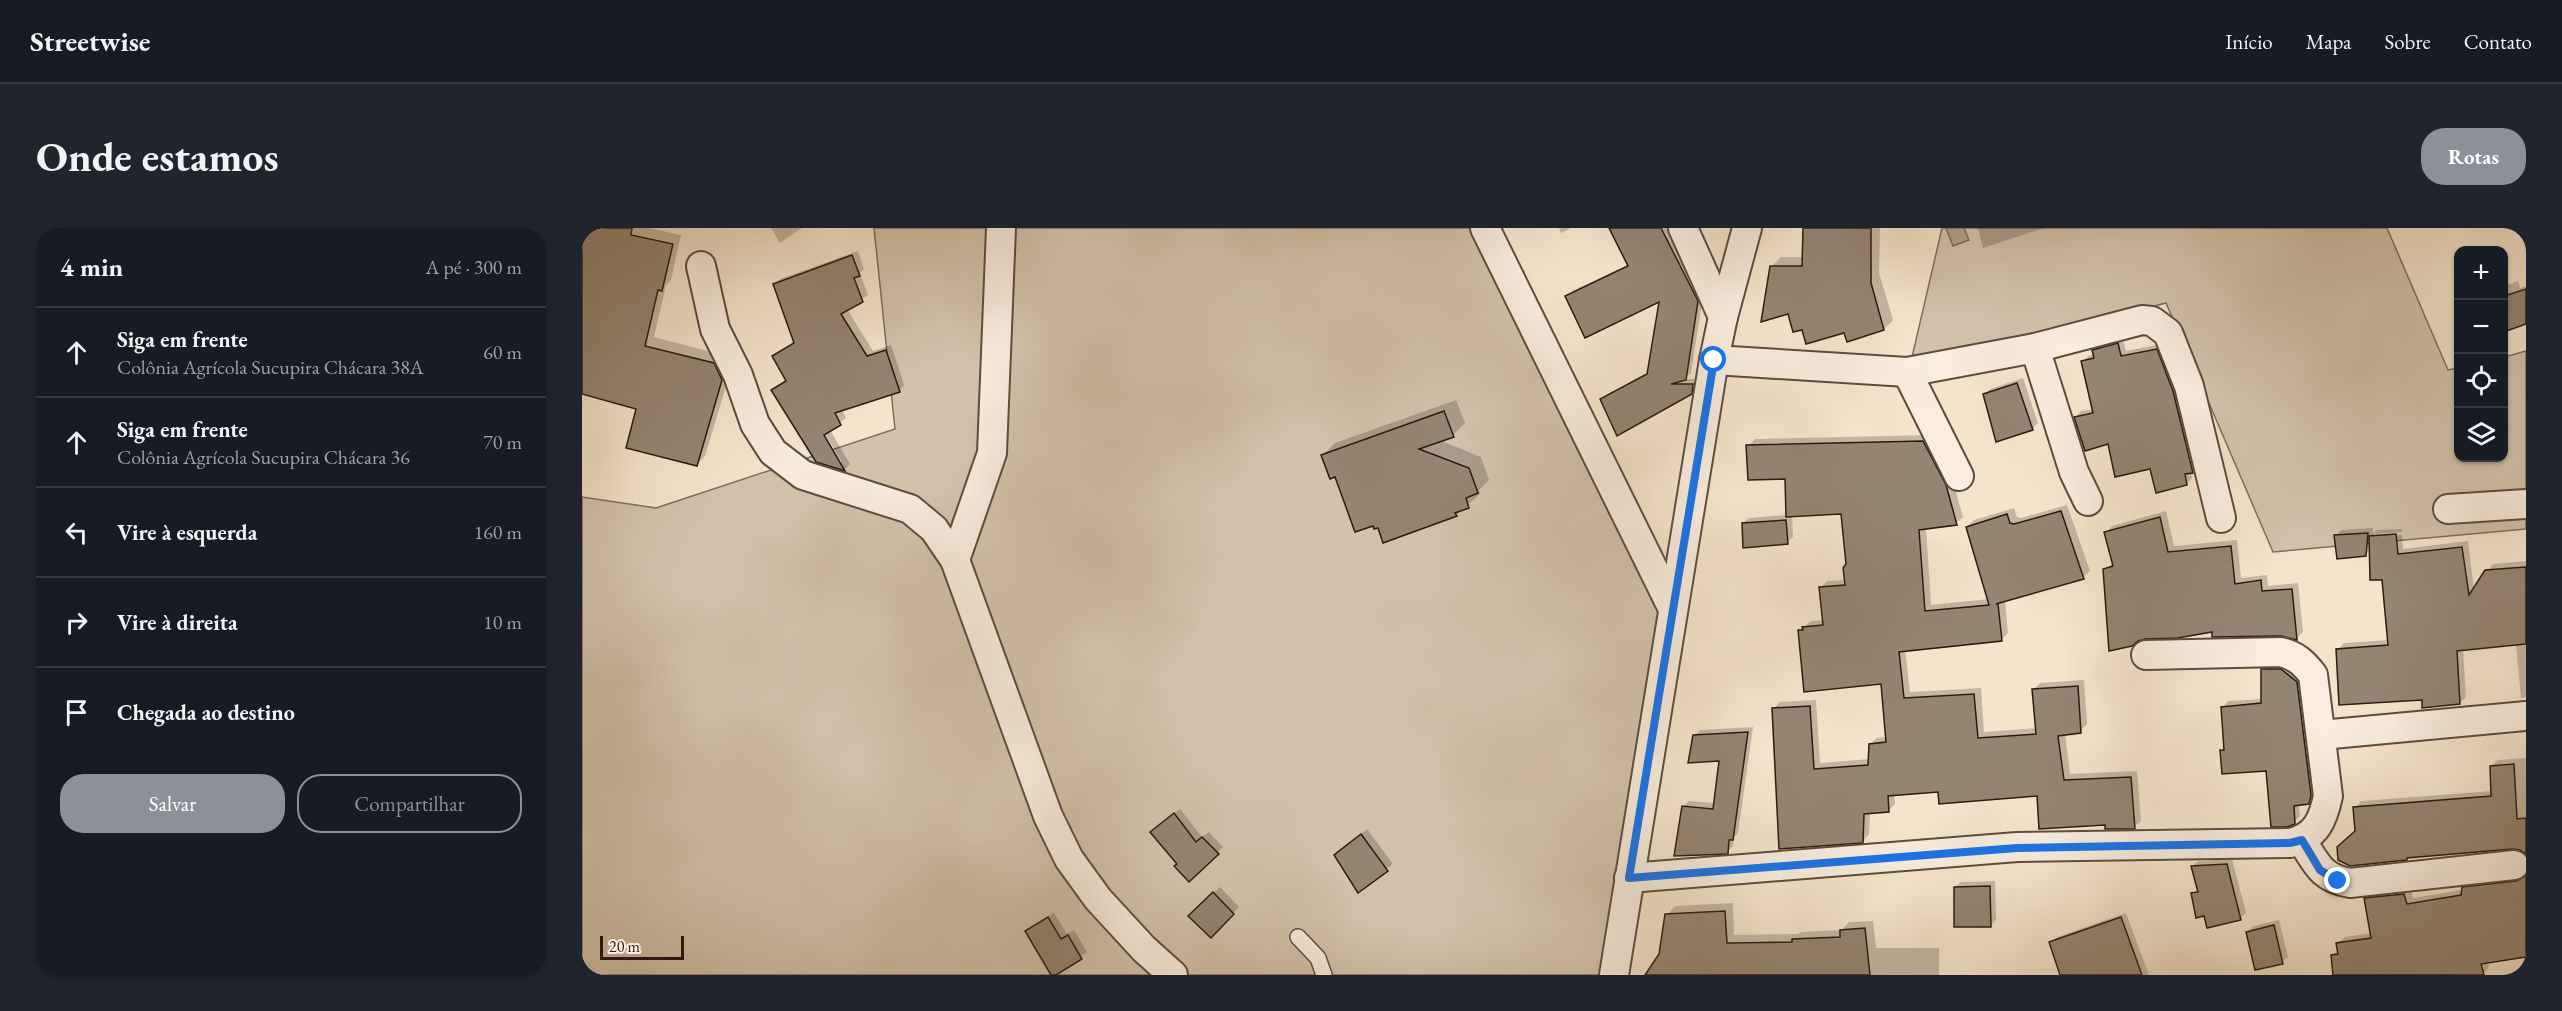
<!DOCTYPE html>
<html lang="pt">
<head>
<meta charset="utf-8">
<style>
  :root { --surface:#171b24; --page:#20242c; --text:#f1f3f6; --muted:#9ea1a6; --line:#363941; --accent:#8c9099 }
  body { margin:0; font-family:"EB Garamond",serif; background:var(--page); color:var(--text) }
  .controls { position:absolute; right:18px; top:18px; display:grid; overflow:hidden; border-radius:12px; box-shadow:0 2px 4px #0004 }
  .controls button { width:54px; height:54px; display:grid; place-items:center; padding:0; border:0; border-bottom:2px solid var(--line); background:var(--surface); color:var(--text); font:30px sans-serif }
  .scale { position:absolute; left:18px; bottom:15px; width:84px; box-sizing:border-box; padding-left:6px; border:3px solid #2b1b10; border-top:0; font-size:16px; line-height:21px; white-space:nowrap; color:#2b1b10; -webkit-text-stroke:4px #f8edde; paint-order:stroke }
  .stop { position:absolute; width:18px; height:18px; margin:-14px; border:4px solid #1a73e8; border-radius:50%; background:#fff }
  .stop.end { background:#1a73e8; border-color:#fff; box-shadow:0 2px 6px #0008 }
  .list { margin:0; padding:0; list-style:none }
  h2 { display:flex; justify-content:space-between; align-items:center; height:78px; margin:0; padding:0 24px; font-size:26px }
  h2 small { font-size:20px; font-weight:400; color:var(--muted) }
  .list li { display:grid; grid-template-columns:39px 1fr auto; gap:18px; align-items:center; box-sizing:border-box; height:90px; padding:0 24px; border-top:2px solid var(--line) }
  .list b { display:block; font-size:22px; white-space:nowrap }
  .list p { margin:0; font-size:20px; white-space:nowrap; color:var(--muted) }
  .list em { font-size:20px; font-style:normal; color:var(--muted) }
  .actions { display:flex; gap:12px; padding:18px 24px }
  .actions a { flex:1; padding:14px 0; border:2px solid var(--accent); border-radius:24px; text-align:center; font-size:21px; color:var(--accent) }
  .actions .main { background:var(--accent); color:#fff }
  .icon { flex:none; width:33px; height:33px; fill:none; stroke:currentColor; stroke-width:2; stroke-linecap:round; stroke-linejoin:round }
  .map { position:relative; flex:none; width:1944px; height:747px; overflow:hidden; border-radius:24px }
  header { display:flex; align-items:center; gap:36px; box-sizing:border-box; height:84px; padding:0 30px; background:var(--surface); border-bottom:2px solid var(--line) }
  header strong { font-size:28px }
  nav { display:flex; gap:33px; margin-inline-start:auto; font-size:21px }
  .intro { display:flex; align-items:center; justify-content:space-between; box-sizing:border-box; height:144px; padding:0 36px }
  h1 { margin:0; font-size:42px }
  .button { padding:15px 27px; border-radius:24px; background:var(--accent); color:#fff; font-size:21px; font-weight:700 }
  main { display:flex; gap:36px; padding:0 36px }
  aside { flex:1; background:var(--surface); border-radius:24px; box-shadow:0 2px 4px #0004 }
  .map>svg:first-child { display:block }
  .green { fill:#d2c2ac; stroke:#7e6e5e; stroke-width:1.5 }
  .water { fill:#b0a08c; stroke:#7b6b5a; stroke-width:1.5 }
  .shadow { fill:#0003; fill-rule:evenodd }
  .building { fill:#948472; stroke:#2b1b10; stroke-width:1.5 }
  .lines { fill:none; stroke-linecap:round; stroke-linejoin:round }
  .service-casing { stroke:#5d4d3f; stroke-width:18 }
  .minor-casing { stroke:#5d4d3f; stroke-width:32 }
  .service { stroke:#f8edde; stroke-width:15 }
  .minor { stroke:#f8edde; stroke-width:28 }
  .route { stroke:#1a73e8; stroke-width:8 }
</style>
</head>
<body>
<header>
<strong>Streetwise</strong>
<nav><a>Início</a><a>Mapa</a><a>Sobre</a><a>Contato</a></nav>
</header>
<div class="intro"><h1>Onde estamos</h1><a class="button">Rotas</a></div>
<main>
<aside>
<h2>4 min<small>A pé · 300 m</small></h2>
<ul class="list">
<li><svg class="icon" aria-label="ahead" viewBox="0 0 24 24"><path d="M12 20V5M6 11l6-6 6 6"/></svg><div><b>Siga em frente</b><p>Colônia Agrícola Sucupira Chácara 38A</p></div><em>60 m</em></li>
<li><svg class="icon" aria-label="ahead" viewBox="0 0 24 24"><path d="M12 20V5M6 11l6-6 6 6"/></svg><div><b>Siga em frente</b><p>Colônia Agrícola Sucupira Chácara 36</p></div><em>70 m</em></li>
<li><svg class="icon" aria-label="left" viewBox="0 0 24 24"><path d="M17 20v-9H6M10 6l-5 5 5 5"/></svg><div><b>Vire à esquerda</b></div><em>160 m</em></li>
<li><svg class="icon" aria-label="right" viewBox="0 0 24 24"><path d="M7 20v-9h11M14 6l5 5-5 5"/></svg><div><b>Vire à direita</b></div><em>10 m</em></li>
<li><svg class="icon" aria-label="arrive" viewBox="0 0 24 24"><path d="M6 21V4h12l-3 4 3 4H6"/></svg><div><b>Chegada ao destino</b></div></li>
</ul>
<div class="actions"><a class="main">Salvar</a><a>Compartilhar</a></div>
</aside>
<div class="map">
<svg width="1944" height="747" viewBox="0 0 1944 747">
  <rect width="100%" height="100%" fill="#f4e4cc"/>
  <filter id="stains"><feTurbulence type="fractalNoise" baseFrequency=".00333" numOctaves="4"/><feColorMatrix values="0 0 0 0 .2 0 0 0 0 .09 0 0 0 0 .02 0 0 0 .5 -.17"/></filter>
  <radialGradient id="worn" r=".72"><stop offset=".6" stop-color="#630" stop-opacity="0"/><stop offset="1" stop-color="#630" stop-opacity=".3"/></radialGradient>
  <g class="green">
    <polygon points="292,0 900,0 1084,369 1025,747 0,747 0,269 74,280 313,201"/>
    <polygon points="1360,0 1805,0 1866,142 1876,140 1876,230 1922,230 1922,129 1944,123 1944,301 1691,324 1584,75 1327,142"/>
  </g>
  <polygon class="water" points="1364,0 1382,0 1387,12 1371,18"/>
  <g class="shadow">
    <polygon points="0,0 67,0 99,7 89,52 84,57 72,109 141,127 149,142 123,228 114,237 56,180 0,164"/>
    <polygon points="189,0 220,0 198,15"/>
    <polygon points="977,0 989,0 979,5"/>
    <polygon points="1029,0 1087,0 1121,68 1109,145 1102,151 1116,151 1115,158 1109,165 1020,172 1026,166 1067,144 1079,72 985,69 990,63 1047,36"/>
    <polygon points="1223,0 1298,0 1297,45 1311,92 1302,101 1263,103 1221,100 1190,38 1199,29 1222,29"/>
    <polygon points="1396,0 1462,0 1401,20"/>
    <path d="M276,23L282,41L278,45L286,67L265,81L291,123L309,117L322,157L317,163L260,182L264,190L248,202L268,236L263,241L235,233L191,162L205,151L192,129L213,114L192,56L198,51ZM239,200L260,234H256L237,202Z"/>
    <polygon points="1936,53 1938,60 1944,58 1944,93 1922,102 1922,58"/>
    <polygon points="1541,111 1544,123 1580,116 1616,238 1609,244 1610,250 1605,256 1569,240 1527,215 1494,189 1499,183 1512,181 1500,134 1506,128 1513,126 1512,123 1517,117"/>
    <polygon points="1441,150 1456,195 1450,201 1402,167 1408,161"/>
    <polygon points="874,172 883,195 871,207 857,212 899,229 907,252 897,262 898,266 874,287 797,298 754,248 741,227 753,215"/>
    <polygon points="1348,207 1370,250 1381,289 1374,295 1344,300 1349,377 1407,371 1385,299 1392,292 1432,280 1435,289 1439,290 1485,277 1508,343 1501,349 1423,372 1426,405 1419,412 1323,421 1328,464 1399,460 1402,504 1455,500 1451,462 1458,455 1502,452 1505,496 1498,503 1483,505 1488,546 1555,543 1559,593 1552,599 1524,596 1456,567 1358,562 1312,566 1313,576 1306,583 1288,584 1287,606 1281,613 1191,481 1198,474 1234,472 1238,535 1288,531 1288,516 1295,510 1305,509 1301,455 1217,403 1229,393 1242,392 1239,360 1245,353 1264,352 1265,337 1260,285 1210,287 1211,309 1205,314 1161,295 1167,290 1205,287 1204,249 1166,218 1173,211"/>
    <polygon points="1584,283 1592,318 1655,312 1659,350 1685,347 1686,358 1716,355 1721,404 1715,410 1699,406 1631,402 1523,342 1532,334 1524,305 1530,298"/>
    <polygon points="1791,300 1791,306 1794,302 1820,301 1820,304 1792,306 1792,309 1820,307 1821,321 1886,313 1892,361 1911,336 1944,333 1944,469 1939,470 1934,416 1881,421 1884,469 1878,475 1841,471 1756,422 1762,415 1807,412 1801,350 1788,321 1783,326 1754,308 1759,302"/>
    <polygon points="1686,436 1705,436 1720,448 1732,569 1726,574 1717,576 1718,588 1712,594 1685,541 1639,523 1644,518 1641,479 1646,473 1680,471 1681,442"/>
    <polygon points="1171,499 1156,605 1152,609 1151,618 1145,624 1101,579 1107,573 1133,575 1139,532 1112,508 1118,502"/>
    <polygon points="1944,530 1944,624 1939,620 1774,603 1773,580 1779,573 1911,563 1909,538 1916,532"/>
    <polygon points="598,581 620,609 627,604 641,619 607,652 576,598"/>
    <polygon points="785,601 811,636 776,663 760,622"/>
    <polygon points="1650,631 1664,685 1658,690 1623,687 1611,666 1616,660 1611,638 1616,633"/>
    <polygon points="1944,645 1944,728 1906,734 1907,739 1901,746 1752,747 1751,727 1757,721 1756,715 1763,709 1790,705 1784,671 1791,664 1829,660 1831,670 1881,662 1888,653"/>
    <polygon points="1413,653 1414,692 1408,698 1373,659 1379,654"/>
    <polygon points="638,659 657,679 629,708 608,688"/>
    <polygon points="1151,675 1152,707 1216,706 1219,704 1260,702 1267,694 1291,693 1294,720 1357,720 1357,747 1133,747 1085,687 1093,678"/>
    <polygon points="472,685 485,706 492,702 505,724 471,747 445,703"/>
    <polygon points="1544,685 1567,747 1480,747 1469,715 1475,709"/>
    <polygon points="1697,692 1706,729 1700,734 1666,704 1671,698"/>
  </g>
  <g class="building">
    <polygon points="0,0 50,0 49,7 91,16 80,63 76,62 63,118 132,135 140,152 115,238 44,220 54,181 0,166"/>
    <polygon points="1027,0 1079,0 1116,73 1104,152 1089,156 1111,156 1110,166 1035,208 1018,171 1065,146 1077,74 1003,110 983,68 1046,38"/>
    <polygon points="1221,0 1289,0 1289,55 1302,102 1265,114 1262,105 1224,116 1220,102 1211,104 1206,86 1179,94 1188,38 1220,38"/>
    <polygon points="270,27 278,48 272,50 281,74 259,86 285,128 304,122 318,164 253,185 259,197 242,207 263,243 234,234 189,162 204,153 190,128 212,115 191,56"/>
    <polygon points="1944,61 1944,96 1922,104 1922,68"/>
    <polygon points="1536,115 1539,128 1575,121 1591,163 1611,245 1603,246 1605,257 1574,265 1568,241 1533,249 1526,216 1503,223 1492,189 1511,185 1499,133 1512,130 1510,122"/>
    <polygon points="1435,155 1451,202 1414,214 1401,166"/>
    <polygon points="862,183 872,209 837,221 887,240 896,265 884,270 887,280 873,285 875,288 801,315 796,300 792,301 791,298 773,304 753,249 748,251 739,227"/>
    <polygon points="1341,213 1364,257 1375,297 1337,302 1343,383 1407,377 1384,299 1425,286 1428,295 1432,296 1479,283 1502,351 1414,376 1416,376 1420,413 1317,424 1322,470 1392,466 1396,510 1454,506 1450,461 1496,458 1499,505 1476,508 1482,552 1549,549 1553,601 1523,601 1523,597 1457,601 1455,568 1357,576 1356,564 1306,568 1307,584 1282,586 1281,615 1197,621 1190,480 1228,478 1232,541 1286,537 1287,516 1304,514 1299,456 1222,464 1216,402 1221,402 1220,399 1241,397 1237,359 1263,357 1261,340 1264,336 1259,286 1204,289 1203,251 1166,252 1164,217"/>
    <polygon points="1578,289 1586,324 1649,318 1653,356 1679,352 1680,363 1710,361 1715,412 1699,408 1630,409 1630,404 1596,410 1563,411 1556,413 1550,418 1527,423 1521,341 1531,338 1522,304"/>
    <polygon points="1204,292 1206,316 1161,320 1160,295"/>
    <polygon points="1786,305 1784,328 1755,331 1752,307"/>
    <polygon points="1814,306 1816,326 1880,319 1887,367 1903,342 1944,339 1944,416 1875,423 1878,476 1840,480 1840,472 1757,477 1754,421 1806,417 1800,352 1788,352 1787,308"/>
    <polygon points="1679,441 1699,441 1715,454 1729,567 1727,576 1712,578 1713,596 1705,599 1689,599 1684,543 1640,546 1638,522 1642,522 1639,479 1679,475"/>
    <polygon points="1166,504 1151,612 1147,612 1146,626 1092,628 1100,578 1131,581 1137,533 1106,535 1111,507"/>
    <polygon points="1932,536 1935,591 1944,590 1944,626 1938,622 1930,621 1825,630 1825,632 1815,633 1768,638 1756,632 1755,619 1773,603 1771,579 1909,568 1908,538"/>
    <polygon points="592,585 614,614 620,609 637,626 607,654 592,638 595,636 568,604"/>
    <polygon points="779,606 806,643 776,665 752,627"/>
    <polygon points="1645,636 1659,692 1625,700 1622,688 1614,690 1609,665 1616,664 1609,638"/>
    <polygon points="1944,648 1944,729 1899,736 1902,747 1751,747 1749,727 1756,726 1754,715 1789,710 1782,670 1822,666 1825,676 1879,667 1880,659 1934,653"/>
    <polygon points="1408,658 1409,699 1372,699 1372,659"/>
    <polygon points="631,664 652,686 629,710 606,688"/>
    <polygon points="1143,683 1145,715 1210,714 1210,711 1258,709 1258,702 1283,700 1288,747 1063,747 1077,726 1083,686"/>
    <polygon points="466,689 479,711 486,707 500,731 474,747 469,747 443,703"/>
    <polygon points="1539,689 1560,747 1478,747 1467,714"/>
    <polygon points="1692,697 1701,736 1673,742 1664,704"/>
  </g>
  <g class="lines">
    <g class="service-casing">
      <polyline id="service" points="716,709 736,730 742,747"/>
    </g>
    <g class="minor-casing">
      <g id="minor">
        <polyline points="903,0 1090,379"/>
        <polyline points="1101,0 1141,89"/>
        <polyline points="119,38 133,101 156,147 173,196 191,224 221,247 328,281 352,301 373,332 466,588 487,631 516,671 562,721 591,747"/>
        <polyline points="1453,120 1492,244 1506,273"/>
        <polyline points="1132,132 1325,144 1453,120 1560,92 1570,93 1586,105 1607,158 1639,290"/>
        <polyline points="1325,144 1377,248"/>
        <polyline points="1866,281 1944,276"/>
        <polyline points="373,332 410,225 419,0"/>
        <polyline points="1739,507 1944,488"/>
        <path d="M1720,613C1735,636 1739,650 1768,655L1932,637"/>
        <path d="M1047,650L1435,619L1708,615C1734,609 1741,592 1746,568L1731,447C1721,434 1714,428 1699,424L1564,427"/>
        <polyline points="1032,747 1132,132 1141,89 1165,0"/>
      </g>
    </g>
    <use href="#service" class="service"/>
    <use href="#minor" class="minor"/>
  </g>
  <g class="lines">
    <polyline class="route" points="1132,132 1047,650 1435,620 1708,615 1720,612 1738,642 1756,653"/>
  </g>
  <rect width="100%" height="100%" filter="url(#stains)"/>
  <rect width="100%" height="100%" fill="url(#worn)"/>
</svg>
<div class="controls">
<button>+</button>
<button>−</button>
<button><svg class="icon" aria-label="locate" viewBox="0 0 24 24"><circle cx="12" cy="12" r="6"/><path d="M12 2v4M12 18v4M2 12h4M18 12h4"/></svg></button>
<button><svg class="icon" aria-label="layers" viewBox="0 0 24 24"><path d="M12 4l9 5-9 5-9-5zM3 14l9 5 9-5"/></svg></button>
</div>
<div class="scale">20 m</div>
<div class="stop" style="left:1132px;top:132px"></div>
<div class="stop end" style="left:1756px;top:653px"></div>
</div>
</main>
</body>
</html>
